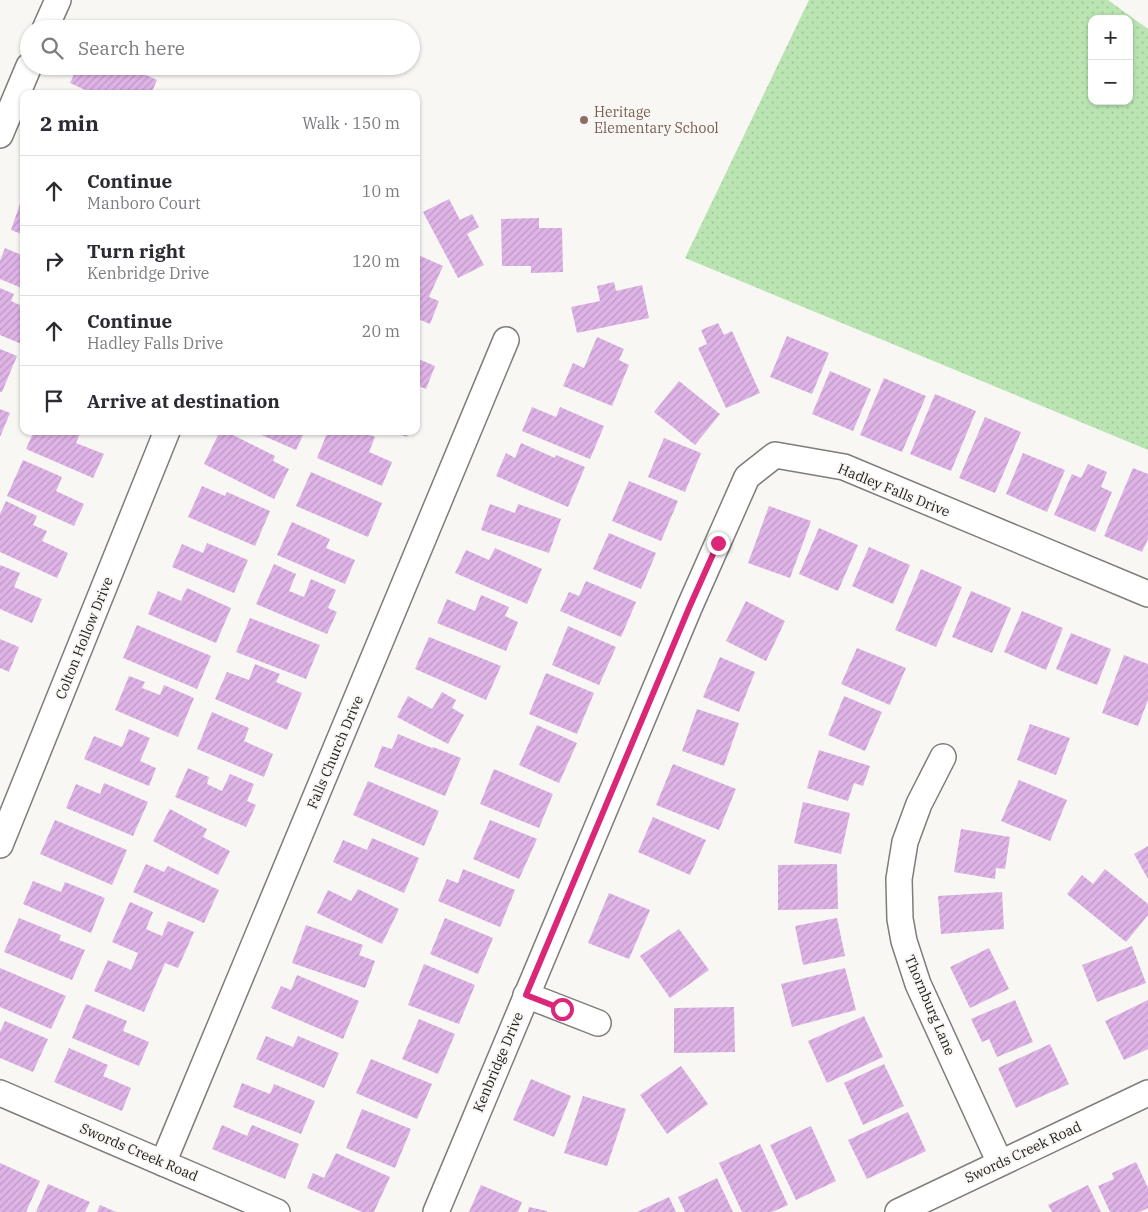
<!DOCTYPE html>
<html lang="en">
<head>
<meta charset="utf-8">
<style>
  :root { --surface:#fff; --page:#f7f7f7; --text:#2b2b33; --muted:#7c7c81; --line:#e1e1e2 }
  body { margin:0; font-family:"IBM Plex Serif",serif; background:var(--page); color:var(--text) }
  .controls { position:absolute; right:15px; top:15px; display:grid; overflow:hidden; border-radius:10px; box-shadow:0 1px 4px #0004 }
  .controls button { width:45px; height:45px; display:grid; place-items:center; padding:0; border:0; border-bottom:1px solid var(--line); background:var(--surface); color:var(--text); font:25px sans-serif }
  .stop { position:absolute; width:15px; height:15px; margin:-11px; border:4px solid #db2777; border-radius:50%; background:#fff }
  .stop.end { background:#db2777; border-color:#fff; box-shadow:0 1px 5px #0008 }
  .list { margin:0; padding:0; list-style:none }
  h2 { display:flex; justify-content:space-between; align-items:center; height:65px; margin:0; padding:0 20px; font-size:21px }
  h2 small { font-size:16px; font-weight:400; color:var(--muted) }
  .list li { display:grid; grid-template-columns:32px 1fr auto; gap:15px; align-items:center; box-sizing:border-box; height:70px; padding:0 20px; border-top:1px solid var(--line) }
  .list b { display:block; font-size:19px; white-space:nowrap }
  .list p { margin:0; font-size:16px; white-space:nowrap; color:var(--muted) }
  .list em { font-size:16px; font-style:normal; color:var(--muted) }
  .icon { flex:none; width:28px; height:28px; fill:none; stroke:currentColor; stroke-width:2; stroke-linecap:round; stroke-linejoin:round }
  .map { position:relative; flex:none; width:1148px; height:1212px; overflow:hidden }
  .search { position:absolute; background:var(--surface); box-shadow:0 1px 4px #0004; left:20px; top:20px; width:400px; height:55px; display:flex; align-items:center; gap:12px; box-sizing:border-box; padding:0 18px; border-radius:28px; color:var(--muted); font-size:19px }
  .panel { position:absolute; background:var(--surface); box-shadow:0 1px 4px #0004; left:20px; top:90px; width:400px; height:345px; border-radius:10px }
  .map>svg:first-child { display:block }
  .grass { fill:url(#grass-dots); fill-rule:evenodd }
  .building { fill:url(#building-hatch) }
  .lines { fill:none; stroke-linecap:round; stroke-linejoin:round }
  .minor-casing { stroke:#7f7d7a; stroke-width:28 }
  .minor { stroke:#fff; stroke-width:25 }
  .route { stroke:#db2777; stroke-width:6 }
  .education-dot { fill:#8d6e63; stroke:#f9f7f3; stroke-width:2 }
  .labels { text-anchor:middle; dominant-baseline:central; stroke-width:4; stroke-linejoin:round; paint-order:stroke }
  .education-label { font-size:14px; fill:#785e54; stroke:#f9f7f3; text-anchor:start }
  .street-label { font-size:14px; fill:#1f1e1c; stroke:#f9f7f3 }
</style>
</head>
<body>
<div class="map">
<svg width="1148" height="1212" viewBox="0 0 1148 1212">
  <defs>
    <pattern id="grass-dots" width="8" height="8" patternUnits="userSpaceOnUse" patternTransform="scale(1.25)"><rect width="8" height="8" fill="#bae5b3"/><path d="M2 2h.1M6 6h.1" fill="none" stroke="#9fc499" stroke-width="1.8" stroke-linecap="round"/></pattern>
    <pattern id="building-hatch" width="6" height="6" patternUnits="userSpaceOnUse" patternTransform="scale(1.25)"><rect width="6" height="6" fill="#deb3e6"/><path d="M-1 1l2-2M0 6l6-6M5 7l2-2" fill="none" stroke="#be9ac5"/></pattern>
  </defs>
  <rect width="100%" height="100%" fill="#f9f7f3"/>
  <path class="grass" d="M809,0H1108L1148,29V450L685,258ZM1092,19H1129V101H1092Z"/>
  <g class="building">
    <polygon points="78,66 126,66 157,80 151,94 94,94 70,83"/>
    <polygon points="24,192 24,235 11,230"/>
    <polygon points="449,199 460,220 472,214 479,227 467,234 484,265 458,278 423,212"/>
    <polygon points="539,218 539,228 562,228 563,272 531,273 531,266 502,266 501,219"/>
    <polygon points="5,248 24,256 24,289 0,279 0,261"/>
    <polygon points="416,254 443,266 429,297 439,301 430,324 416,318"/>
    <polygon points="614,282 616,291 642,285 649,318 577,333 571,307 600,301 597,286"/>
    <polygon points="0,288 14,294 11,301 24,307 24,345 0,335"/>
    <polygon points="718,323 724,335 732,331 760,393 726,408 698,348 707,344 701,330"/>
    <polygon points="787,336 829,353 812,394 770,377"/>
    <polygon points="597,337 624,349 619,360 629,365 612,406 563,386 573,363 584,368"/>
    <polygon points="0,349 17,356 2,392 0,392"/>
    <polygon points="416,358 435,366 426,389 416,385"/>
    <polygon points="830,371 871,389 853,431 812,414"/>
    <polygon points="884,378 926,396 902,452 860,435"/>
    <polygon points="679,381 720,414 695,445 654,412"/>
    <polygon points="935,394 976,411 951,471 910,454"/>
    <polygon points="532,407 556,417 560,407 604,426 590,459 522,431"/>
    <polygon points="0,409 10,413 0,437"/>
    <polygon points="985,417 1021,432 995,493 959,478"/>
    <polygon points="34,431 81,431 76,443 104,454 93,478 26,449"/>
    <polygon points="220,431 225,431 275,456 273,461 289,469 274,499 204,464"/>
    <polygon points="252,431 305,431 296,450"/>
    <polygon points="328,431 361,431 375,437 369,452 392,462 382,486 317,458"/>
    <polygon points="392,431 409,431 407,437"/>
    <polygon points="664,438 701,453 685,492 648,477"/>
    <polygon points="521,443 555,458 556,455 585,467 568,507 496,476 506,453 515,458"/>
    <polygon points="1023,453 1065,470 1047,512 1006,494"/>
    <polygon points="23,460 62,477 56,491 84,504 74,526 7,496"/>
    <polygon points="1088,464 1107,472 1101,487 1112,492 1095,532 1054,515 1072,474 1081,478"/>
    <polygon points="1133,468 1148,474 1148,539 1142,552 1104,536"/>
    <polygon points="311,472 382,503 368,537 296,506"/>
    <polygon points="629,481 678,501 661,541 612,521"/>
    <polygon points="202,486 225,496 227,492 270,511 255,546 188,517"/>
    <polygon points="6,501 37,516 33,525 47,531 42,541 68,553 57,578 0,552 0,514"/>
    <polygon points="490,504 515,513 518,504 561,519 549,553 481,530"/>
    <polygon points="769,506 811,521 790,578 748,563"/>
    <polygon points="292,522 330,539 326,548 355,560 345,584 277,555"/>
    <polygon points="819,528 858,545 838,591 799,574"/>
    <polygon points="609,533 656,553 641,589 593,569"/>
    <polygon points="207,543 248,560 234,593 172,567 182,544 203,553"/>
    <polygon points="869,547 910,565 893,604 852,586"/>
    <polygon points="495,548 542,569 527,604 455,573 466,550 489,560"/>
    <polygon points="274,564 296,574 289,591 304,597 311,579 336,590 328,608 337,612 327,634 256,604"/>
    <polygon points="0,565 20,573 14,587 42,599 32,623 0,609"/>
    <polygon points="921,569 962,587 936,647 895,630"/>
    <polygon points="586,581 636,602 621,637 560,611 569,592 579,596"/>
    <polygon points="187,588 231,608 216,643 148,614 158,591 181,601"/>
    <polygon points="971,591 1011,608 992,653 952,637"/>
    <polygon points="481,595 509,607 505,616 518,622 506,651 437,623 447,599 475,611"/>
    <polygon points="746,601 785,621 766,661 726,641"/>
    <polygon points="1022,611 1063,628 1046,670 1004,652"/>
    <polygon points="250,618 320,645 306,679 236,652"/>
    <polygon points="137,625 211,656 197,689 123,658"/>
    <polygon points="568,626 616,647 599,685 552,665"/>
    <polygon points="1071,633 1111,649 1097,685 1056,669"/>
    <polygon points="429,637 501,666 486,700 415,669"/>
    <polygon points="0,639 19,647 9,672 0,668"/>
    <polygon points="857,648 906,668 890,705 841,684"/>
    <polygon points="1124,655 1148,664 1148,700 1138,726 1102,713"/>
    <polygon points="720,657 755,672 739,712 703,697"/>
    <polygon points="255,664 280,674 276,682 302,693 287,730 215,699 227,672 249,680"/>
    <polygon points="546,673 594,693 577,734 529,714"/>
    <polygon points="129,676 145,682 142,688 160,695 164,685 194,698 178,737 115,710"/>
    <polygon points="442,692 456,700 452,708 464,715 448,744 397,717 408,696 432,709"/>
    <polygon points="844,696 882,712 865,751 828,735"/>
    <polygon points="697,709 739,723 724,766 682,751"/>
    <polygon points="212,712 249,728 244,741 273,754 264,777 197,749"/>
    <polygon points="1030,724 1070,738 1056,775 1017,760"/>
    <polygon points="537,725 577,743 559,783 519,765"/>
    <polygon points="129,729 150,738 140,761 156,768 149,786 84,759 94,736 122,747"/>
    <polygon points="398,734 432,748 433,747 461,758 445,796 374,767 382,746 392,749"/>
    <polygon points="819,750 870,766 863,786 854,783 848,801 807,788"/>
    <polygon points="673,764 736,789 719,830 656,805"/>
    <polygon points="188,768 209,777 207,784 222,791 230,774 254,784 247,801 256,805 246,827 175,797"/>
    <polygon points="494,769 553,794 539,828 480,804"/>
    <polygon points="1019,780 1067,800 1050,841 1001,821"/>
    <polygon points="368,781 439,811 424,846 353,815"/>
    <polygon points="104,783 148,802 133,836 66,808 76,784 100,794"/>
    <polygon points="803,802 850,813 841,854 794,843"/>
    <polygon points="170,809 207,829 203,837 230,851 218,875 153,841"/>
    <polygon points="653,817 706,840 690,875 638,852"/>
    <polygon points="55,820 127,850 112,885 40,854"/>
    <polygon points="490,820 537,839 519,879 473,859"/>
    <polygon points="961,829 1010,837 1005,869 996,868 995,879 954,872"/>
    <polygon points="372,838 419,858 404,893 333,862 343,840 367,850"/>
    <polygon points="1148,846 1148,879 1134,854"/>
    <polygon points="146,864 164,872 168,866 219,890 204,923 133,892"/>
    <polygon points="837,864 838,909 778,910 778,865"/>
    <polygon points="463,869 515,890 500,927 438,901 447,879 458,883"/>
    <polygon points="1105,869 1148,904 1148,915 1126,942 1067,894 1082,875 1093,884"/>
    <polygon points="33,881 61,892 65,882 105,898 91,933 23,904"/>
    <polygon points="358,889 399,909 382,944 317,913 328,890 351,901"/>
    <polygon points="1002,892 1004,929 941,934 938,896"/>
    <polygon points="609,893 650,910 629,959 588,943"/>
    <polygon points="130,902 153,912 146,929 162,936 168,921 194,932 178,968 165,963 144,1012 94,991 108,960 131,970 138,953 112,942"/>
    <polygon points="19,918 61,935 59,940 85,950 72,980 4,952"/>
    <polygon points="445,918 493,938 478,974 430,954"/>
    <polygon points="837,918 845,956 803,965 795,926"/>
    <polygon points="306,925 363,945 359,955 375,961 365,988 292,963"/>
    <polygon points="679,929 709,970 670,998 640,956"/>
    <polygon points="1132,946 1146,983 1097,1002 1082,965"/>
    <polygon points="989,948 1009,989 970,1008 950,967"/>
    <polygon points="424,964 475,985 459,1024 408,1005"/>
    <polygon points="0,968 66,996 51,1029 0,1007"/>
    <polygon points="845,968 856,1010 792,1027 781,984"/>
    <polygon points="297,975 359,1001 343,1039 271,1008 281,986 291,990"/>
    <polygon points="1015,1000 1033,1042 997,1057 989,1039 982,1042 971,1019"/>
    <polygon points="1148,1000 1148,1049 1124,1060 1105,1021"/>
    <polygon points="86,1004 127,1021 123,1031 149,1042 139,1066 72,1038"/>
    <polygon points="734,1007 735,1052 674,1053 674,1008"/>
    <polygon points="864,1016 883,1057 827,1083 808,1041"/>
    <polygon points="419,1019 455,1034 438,1074 402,1059"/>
    <polygon points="5,1021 48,1039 33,1072 0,1058 0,1032"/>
    <polygon points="266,1036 293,1047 298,1036 339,1053 324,1088 256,1059"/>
    <polygon points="1050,1044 1069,1084 1016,1108 998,1068"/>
    <polygon points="69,1048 108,1065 103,1076 131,1088 122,1111 54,1082"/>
    <polygon points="371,1059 432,1084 417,1119 356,1093"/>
    <polygon points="884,1064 904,1106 863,1125 844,1083"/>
    <polygon points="681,1066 708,1104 667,1134 640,1095"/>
    <polygon points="531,1079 571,1096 554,1137 513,1120"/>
    <polygon points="242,1083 270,1094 274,1084 315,1101 301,1134 233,1107"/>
    <polygon points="583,1096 626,1109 607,1166 564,1153"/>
    <polygon points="362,1109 411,1129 395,1168 346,1148"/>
    <polygon points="908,1112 926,1151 867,1179 848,1140"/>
    <polygon points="222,1125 247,1136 252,1125 299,1144 285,1179 212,1149"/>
    <polygon points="811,1126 836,1181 796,1200 770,1145"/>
    <polygon points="760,1144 788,1205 772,1212 742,1212 719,1163"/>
    <polygon points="336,1153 390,1177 374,1212 362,1212 307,1188 313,1173 324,1178"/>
    <polygon points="1136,1162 1148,1188 1148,1208 1140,1212 1110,1212 1098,1186 1114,1179 1112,1173"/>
    <polygon points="0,1163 40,1181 26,1212 0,1212"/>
    <polygon points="717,1178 733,1212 685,1212 678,1197"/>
    <polygon points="48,1184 90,1202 85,1212 36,1212"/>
    <polygon points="481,1185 522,1202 518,1212 469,1212"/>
    <polygon points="1088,1185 1101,1212 1052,1212 1048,1205"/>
    <polygon points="669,1197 676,1212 637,1212"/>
    <polygon points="100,1205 116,1212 97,1212"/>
    <polygon points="529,1207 547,1211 547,1212 528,1212"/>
  </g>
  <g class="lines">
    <g class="minor-casing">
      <g id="minor">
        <polyline points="45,29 58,0"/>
        <polyline points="0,135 29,66"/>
        <polyline points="943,757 919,804 905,842 899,879 900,919 904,941 918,984 1000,1163"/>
        <polyline points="0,845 167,431"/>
        <polyline points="526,995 598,1023"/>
        <polyline points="0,1093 277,1212"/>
        <polyline points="163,1163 506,340"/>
        <polyline points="436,1212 689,608 747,477 775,455 844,467 1148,594"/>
        <polyline points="898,1212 1148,1093"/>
      </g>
    </g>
    <use href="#minor" class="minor"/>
  </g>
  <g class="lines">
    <polyline class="route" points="562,1009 526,995 689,608 718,543"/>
  </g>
  <circle class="education-dot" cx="584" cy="120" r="5"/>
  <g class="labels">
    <g class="education-label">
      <text x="594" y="112">Heritage<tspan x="594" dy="16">Elementary School</tspan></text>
    </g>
    <g class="street-label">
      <text transform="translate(894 490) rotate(22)">Hadley Falls Drive</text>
      <text transform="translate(84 638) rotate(-68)">Colton Hollow Drive</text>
      <text transform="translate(335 752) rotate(-67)">Falls Church Drive</text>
      <text transform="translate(930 1005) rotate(67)">Thornburg Lane</text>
      <text transform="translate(498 1062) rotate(-67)">Kenbridge Drive</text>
      <text transform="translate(139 1152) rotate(23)">Swords Creek Road</text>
      <text transform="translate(1023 1152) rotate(-25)">Swords Creek Road</text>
    </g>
  </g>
</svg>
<div class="controls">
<button>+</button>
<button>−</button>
</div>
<div class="stop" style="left:562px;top:1009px"></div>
<div class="stop end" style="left:718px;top:543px"></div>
<div class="search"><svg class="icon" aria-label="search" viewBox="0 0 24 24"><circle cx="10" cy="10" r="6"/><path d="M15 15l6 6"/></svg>Search here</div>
<section class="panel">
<h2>2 min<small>Walk · 150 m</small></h2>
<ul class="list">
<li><svg class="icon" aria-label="ahead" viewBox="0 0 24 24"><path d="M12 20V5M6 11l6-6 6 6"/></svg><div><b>Continue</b><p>Manboro Court</p></div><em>10 m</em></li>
<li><svg class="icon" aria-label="right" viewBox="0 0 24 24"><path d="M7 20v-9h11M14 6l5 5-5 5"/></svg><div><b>Turn right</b><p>Kenbridge Drive</p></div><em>120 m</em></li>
<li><svg class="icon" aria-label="ahead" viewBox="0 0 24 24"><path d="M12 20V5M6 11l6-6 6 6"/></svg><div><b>Continue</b><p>Hadley Falls Drive</p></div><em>20 m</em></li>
<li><svg class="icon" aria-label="arrive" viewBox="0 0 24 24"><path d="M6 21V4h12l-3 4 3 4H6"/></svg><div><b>Arrive at destination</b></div></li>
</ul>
</section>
</div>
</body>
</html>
